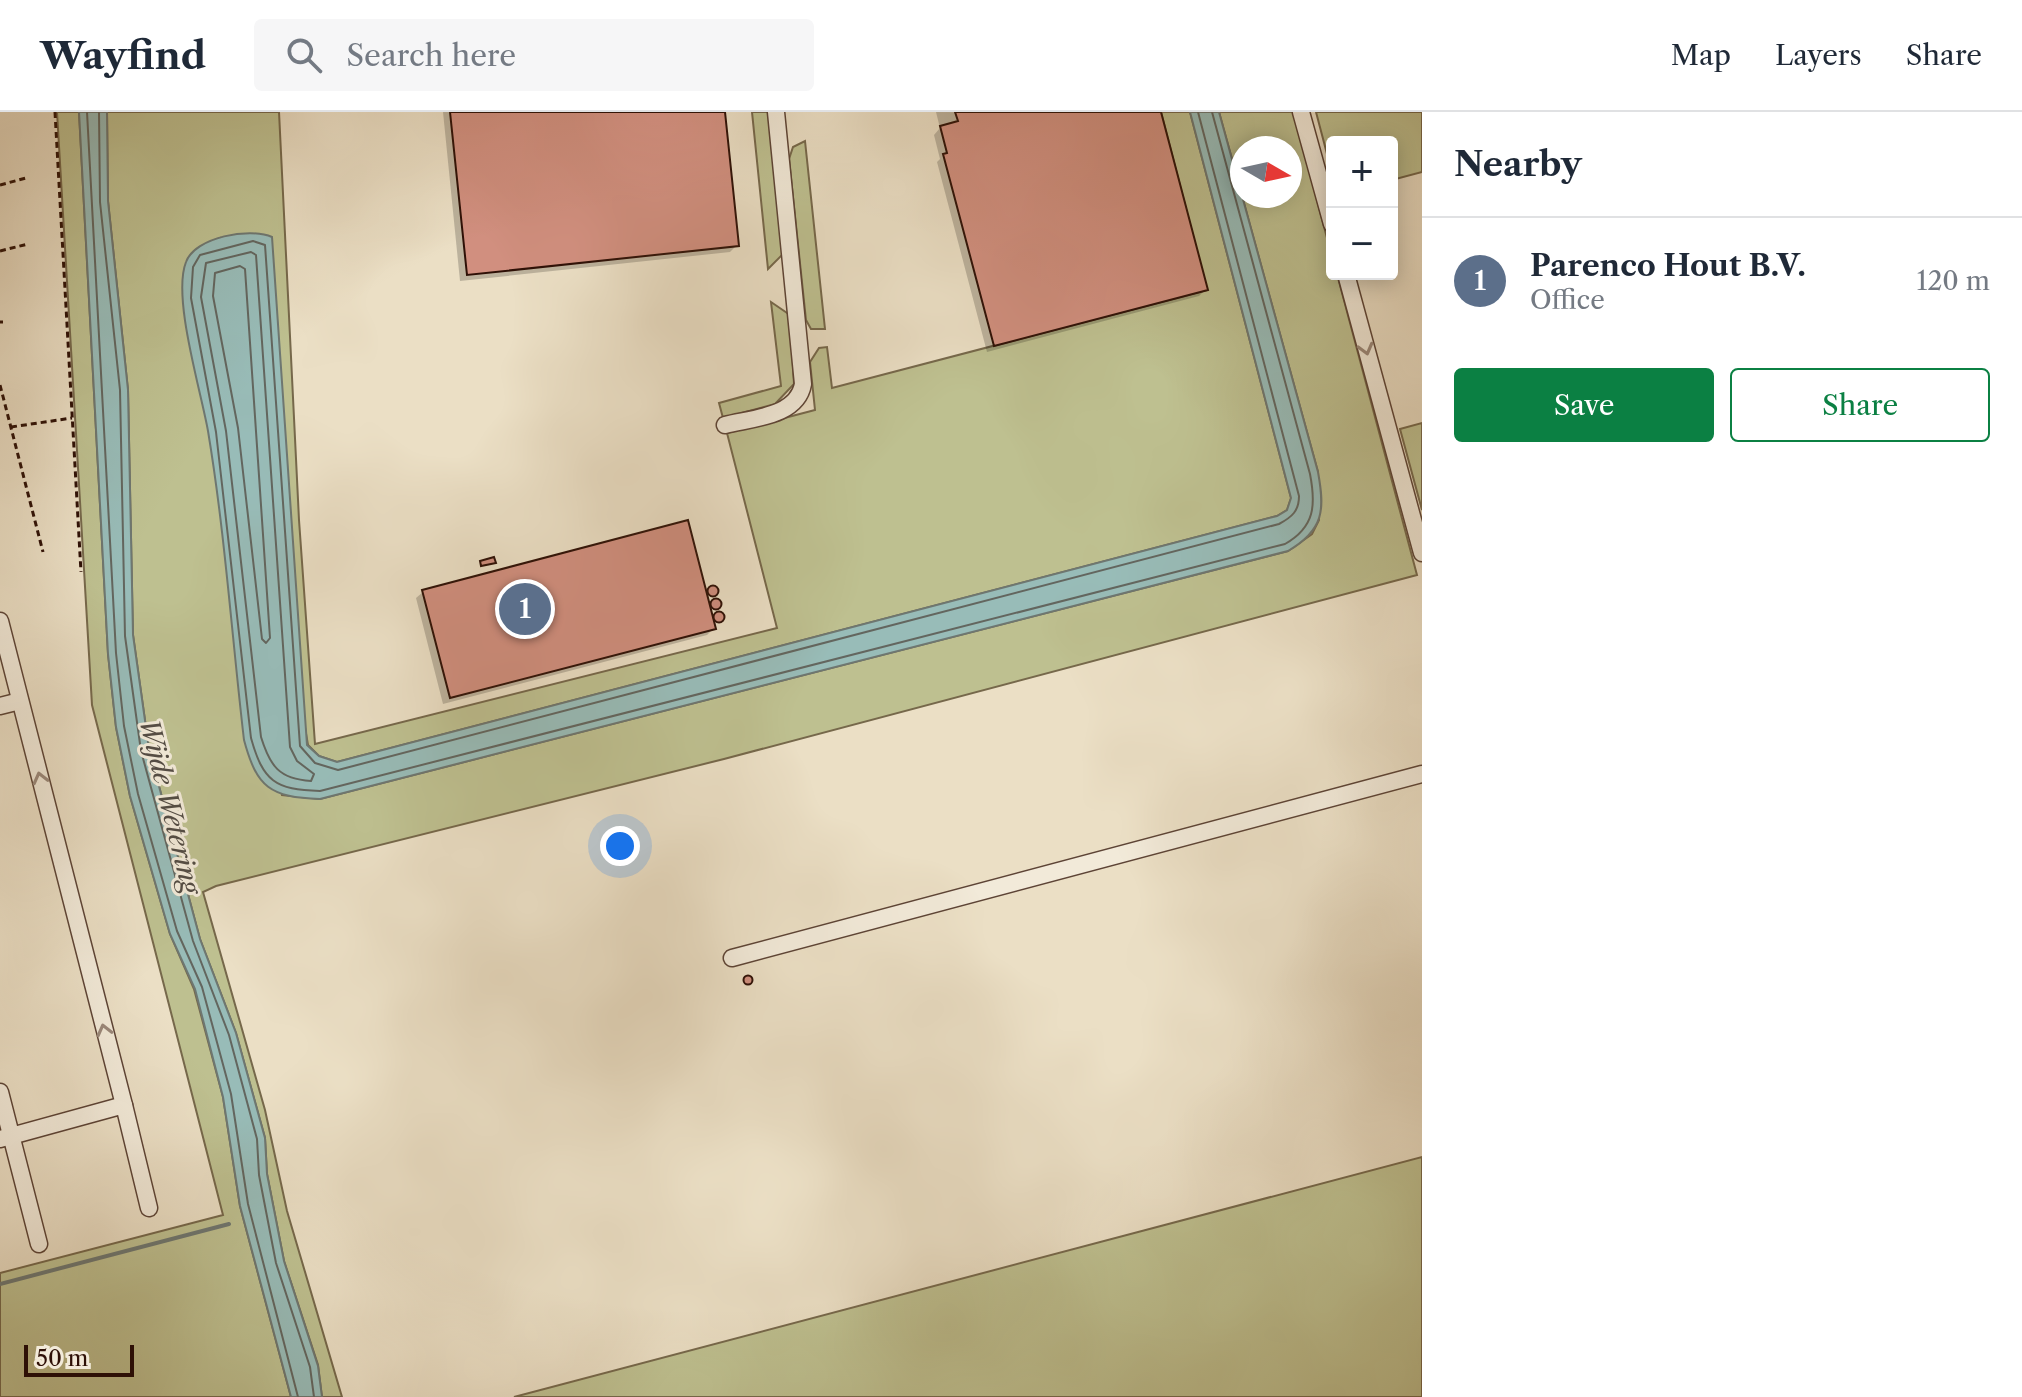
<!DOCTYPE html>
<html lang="en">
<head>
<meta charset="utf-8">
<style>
  :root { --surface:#fff; --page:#f6f6f7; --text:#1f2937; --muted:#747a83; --line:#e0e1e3; --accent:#0b8043 }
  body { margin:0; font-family:"Libre Caslon Text",serif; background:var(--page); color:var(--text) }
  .controls { position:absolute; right:24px; top:24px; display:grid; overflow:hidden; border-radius:8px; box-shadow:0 4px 20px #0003 }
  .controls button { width:72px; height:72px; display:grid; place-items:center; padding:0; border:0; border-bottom:2px solid var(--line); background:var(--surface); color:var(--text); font:40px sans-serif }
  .compass { position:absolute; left:1230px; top:24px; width:72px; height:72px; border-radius:50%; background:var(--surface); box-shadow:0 4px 20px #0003; rotate:99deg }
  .scale { position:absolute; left:24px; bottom:20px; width:110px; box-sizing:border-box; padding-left:8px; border:4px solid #2e1006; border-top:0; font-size:22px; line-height:28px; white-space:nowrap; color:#2e1006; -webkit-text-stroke:6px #f2ead9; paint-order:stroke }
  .you { position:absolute; left:620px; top:734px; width:28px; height:28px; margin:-20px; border:6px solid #fff; border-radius:50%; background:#1a73e8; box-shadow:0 0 0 12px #1a73e833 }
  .badge { display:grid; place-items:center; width:52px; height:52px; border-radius:50%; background:var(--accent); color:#fff; font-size:26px; font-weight:700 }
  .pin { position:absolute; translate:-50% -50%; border:4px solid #fff; box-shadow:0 2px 8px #0006 }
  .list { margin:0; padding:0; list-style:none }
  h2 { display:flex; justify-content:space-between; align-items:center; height:104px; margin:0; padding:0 32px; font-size:34px }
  h2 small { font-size:26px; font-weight:400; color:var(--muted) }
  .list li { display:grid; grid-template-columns:52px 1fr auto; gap:24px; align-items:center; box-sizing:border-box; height:128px; padding:0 32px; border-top:2px solid var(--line) }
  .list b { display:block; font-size:30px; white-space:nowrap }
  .list p { margin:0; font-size:26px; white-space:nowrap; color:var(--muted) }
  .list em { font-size:26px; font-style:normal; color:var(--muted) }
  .actions { display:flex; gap:16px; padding:24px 32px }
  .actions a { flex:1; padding:18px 0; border:2px solid var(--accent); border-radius:8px; text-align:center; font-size:28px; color:var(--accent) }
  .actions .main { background:var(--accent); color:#fff }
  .icon { flex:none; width:44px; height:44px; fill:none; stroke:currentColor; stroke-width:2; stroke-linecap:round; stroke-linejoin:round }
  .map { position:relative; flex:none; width:1422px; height:1285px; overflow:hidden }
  header { display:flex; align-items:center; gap:48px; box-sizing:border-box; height:112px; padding:0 40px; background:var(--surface); border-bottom:2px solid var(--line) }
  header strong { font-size:38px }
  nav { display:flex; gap:44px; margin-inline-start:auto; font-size:28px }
  .search { width:560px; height:72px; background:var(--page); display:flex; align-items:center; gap:20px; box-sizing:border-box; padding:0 28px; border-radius:8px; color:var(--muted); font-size:30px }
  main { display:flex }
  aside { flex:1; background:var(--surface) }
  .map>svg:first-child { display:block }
  .green { fill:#bec090; stroke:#76684b; stroke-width:2 }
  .water { fill:#98bcb8; stroke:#6e7771; stroke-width:2 }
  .shadow { fill:#0003 }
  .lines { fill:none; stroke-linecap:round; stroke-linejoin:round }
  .shore { stroke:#63665f; stroke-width:2 }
  .stream { stroke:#6e7771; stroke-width:4 }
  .building { fill:#d18f7f; stroke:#2e1006; stroke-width:2 }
  .minor-casing { stroke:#5d4436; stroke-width:19 }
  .path { stroke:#2e1006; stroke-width:3; stroke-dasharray:6 4; stroke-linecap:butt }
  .minor { stroke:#f2ead9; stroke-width:16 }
  .oneway { stroke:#9a887a }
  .labels { text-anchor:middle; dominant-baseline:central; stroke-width:6; stroke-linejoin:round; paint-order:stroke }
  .water-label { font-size:26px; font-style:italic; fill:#534c44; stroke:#f2ead9 }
</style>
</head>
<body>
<header>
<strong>Wayfind</strong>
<div class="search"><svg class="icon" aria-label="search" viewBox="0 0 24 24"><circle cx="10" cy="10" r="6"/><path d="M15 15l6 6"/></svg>Search here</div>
<nav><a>Map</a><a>Layers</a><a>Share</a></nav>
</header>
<main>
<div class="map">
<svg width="1422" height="1285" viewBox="0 0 1422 1285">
  <rect width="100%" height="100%" fill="#ebdfc5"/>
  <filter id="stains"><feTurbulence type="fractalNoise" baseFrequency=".0025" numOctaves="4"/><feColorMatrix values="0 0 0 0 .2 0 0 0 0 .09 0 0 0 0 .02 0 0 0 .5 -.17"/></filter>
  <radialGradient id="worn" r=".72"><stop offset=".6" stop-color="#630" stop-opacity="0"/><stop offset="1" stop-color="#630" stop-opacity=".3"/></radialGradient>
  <g class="green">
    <polygon points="57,0 79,0 108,542 116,615 130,684 170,822 194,877 223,985 240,1094 291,1285 0,1285 0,1161 223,1103 92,593"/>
    <path d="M107,0H279L299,408L315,632L777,516L727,321L815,298L810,250L819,236L827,235L832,276L1207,178L1161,0H1190L1291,386L1287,398L1277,404L337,650L319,644L308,633L220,126C183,140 185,147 183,186L282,683L320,687L1288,439L1312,422L1319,408L1318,360L1242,84H1290V36H1242V83L1219,0H1294L1332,145V162H1337L1417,463L724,647L216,774L203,780L265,998L287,1099L342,1285H322L318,1253L284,1149L267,1062L265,1026L236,921L200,827L149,637L133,523L128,278L108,89Z"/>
    <polygon points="752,0 768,0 783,142 768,157"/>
    <polygon points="1316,0 1422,0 1422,60 1392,68 1392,30 1332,30 1332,61"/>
    <polygon points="805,29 825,217 811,217 806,208 789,47 793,35"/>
    <polygon points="771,190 790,203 794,272 775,292 723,306 719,291 781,274"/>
    <polygon points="1422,311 1422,398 1400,317"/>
    <polygon points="1422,1045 1422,1285 514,1285"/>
  </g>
  <g class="water">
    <polygon points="79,0 107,0 108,89 128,278 133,523 149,637 200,827 236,921 265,1026 267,1062 284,1149 318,1254 322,1285 291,1285 240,1094 223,985 195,877 170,822 130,684 116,615 108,542"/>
    <path d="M1190,0H1219L1318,360C1325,398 1324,418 1288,439L320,687C270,685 257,676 244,628C232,526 225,421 208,319C201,279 172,185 186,150C195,125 250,115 272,125L307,633L319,644L337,650L1277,404L1287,398L1291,386Z"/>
  </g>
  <g class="shadow">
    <polygon points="443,0 723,0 737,133 730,140 460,169"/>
    <polygon points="936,0 1159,0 1206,177 1199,184 987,240 937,50 940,47 934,23 940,16"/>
    <polygon points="711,477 715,478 713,484 708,483"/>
    <polygon points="423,480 712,508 721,503 721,509 712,510 714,516 707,523 443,592 416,486"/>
    <polygon points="714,490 719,491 717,497 711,497"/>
  </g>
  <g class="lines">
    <g class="shore">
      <polyline points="87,0 116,541 124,614 138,682 177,819 202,875 231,982 248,1092 298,1285"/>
      <polyline points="99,0 100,90 120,278 125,524 141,639 193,829 229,923 257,1027 259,1063 276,1151 310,1255 314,1285"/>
      <path d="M1198,0L1299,384C1299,399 1292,405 1279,412L338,658L315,651L300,634L265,133L253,129L200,143L193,155L191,186L216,320L251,626C263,669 275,678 320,679L1285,432C1315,415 1316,393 1310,362L1212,0"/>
      <path d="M251,140L256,143L290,635L297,649L314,662L311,669C279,667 270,654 261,625L226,319L201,185L206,151Z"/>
      <polygon points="240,154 245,157 270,526 266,531 262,527 238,316 213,184 215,161"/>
    </g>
    <polyline class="stream" points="0,1172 229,1112"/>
  </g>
  <g class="building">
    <polygon points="450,0 725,0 739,134 467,163"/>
    <polygon points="955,0 1161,0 1208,178 994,234 943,42 947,41 940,14 958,9"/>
    <polygon points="688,408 716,517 450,586 422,478"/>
    <polygon points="494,445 496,451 481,454 480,449"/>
    <circle cx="713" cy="479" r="5.5"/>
    <circle cx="716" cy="492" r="5.5"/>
    <circle cx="719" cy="505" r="5.5"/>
    <circle cx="748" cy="868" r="4.5"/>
  </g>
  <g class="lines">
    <g class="minor-casing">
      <g id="minor">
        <polyline points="1301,0 1332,112"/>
        <polyline points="1346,162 1422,441"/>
        <path d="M725,313C752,306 797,305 803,272L776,0"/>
        <polyline points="0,509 124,993"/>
        <polyline points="0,594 20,589"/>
        <polyline points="732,846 1422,662"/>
        <polyline points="0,980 39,1132"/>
        <polyline points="0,1027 124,993 149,1096"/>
      </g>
    </g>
    <g class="path">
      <polyline points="55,0 81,460"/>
      <polyline points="0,73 26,66"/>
      <polyline points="0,139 28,132"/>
      <polyline points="0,210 3,210"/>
      <polyline points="0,273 43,440"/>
      <polyline points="11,315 72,306"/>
    </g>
    <use href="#minor" class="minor"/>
  </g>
  <defs><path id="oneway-chevron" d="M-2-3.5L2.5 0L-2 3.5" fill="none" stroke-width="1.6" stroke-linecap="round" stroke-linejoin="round" transform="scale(2)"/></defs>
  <g class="oneway">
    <use href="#oneway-chevron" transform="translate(1366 237) rotate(75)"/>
    <use href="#oneway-chevron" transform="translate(40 666) rotate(-104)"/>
    <use href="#oneway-chevron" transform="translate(104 918) rotate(-104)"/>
  </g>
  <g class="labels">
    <g class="water-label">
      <text transform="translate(170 694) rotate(76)">Wijde Wetering</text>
    </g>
  </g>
  <rect width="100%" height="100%" filter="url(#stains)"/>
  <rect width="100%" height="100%" fill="url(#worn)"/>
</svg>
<div class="controls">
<button>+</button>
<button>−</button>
</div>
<svg class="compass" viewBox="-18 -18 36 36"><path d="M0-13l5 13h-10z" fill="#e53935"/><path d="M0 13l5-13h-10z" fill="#747a83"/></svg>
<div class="scale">50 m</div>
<div class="you"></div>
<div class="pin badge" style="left:525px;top:497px;background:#5c6f8a">1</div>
</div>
<aside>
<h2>Nearby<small></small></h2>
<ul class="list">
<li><span class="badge" style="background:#5c6f8a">1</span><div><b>Parenco Hout B.V.</b><p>Office</p></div><em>120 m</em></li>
</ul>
<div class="actions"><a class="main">Save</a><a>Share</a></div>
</aside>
</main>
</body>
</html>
